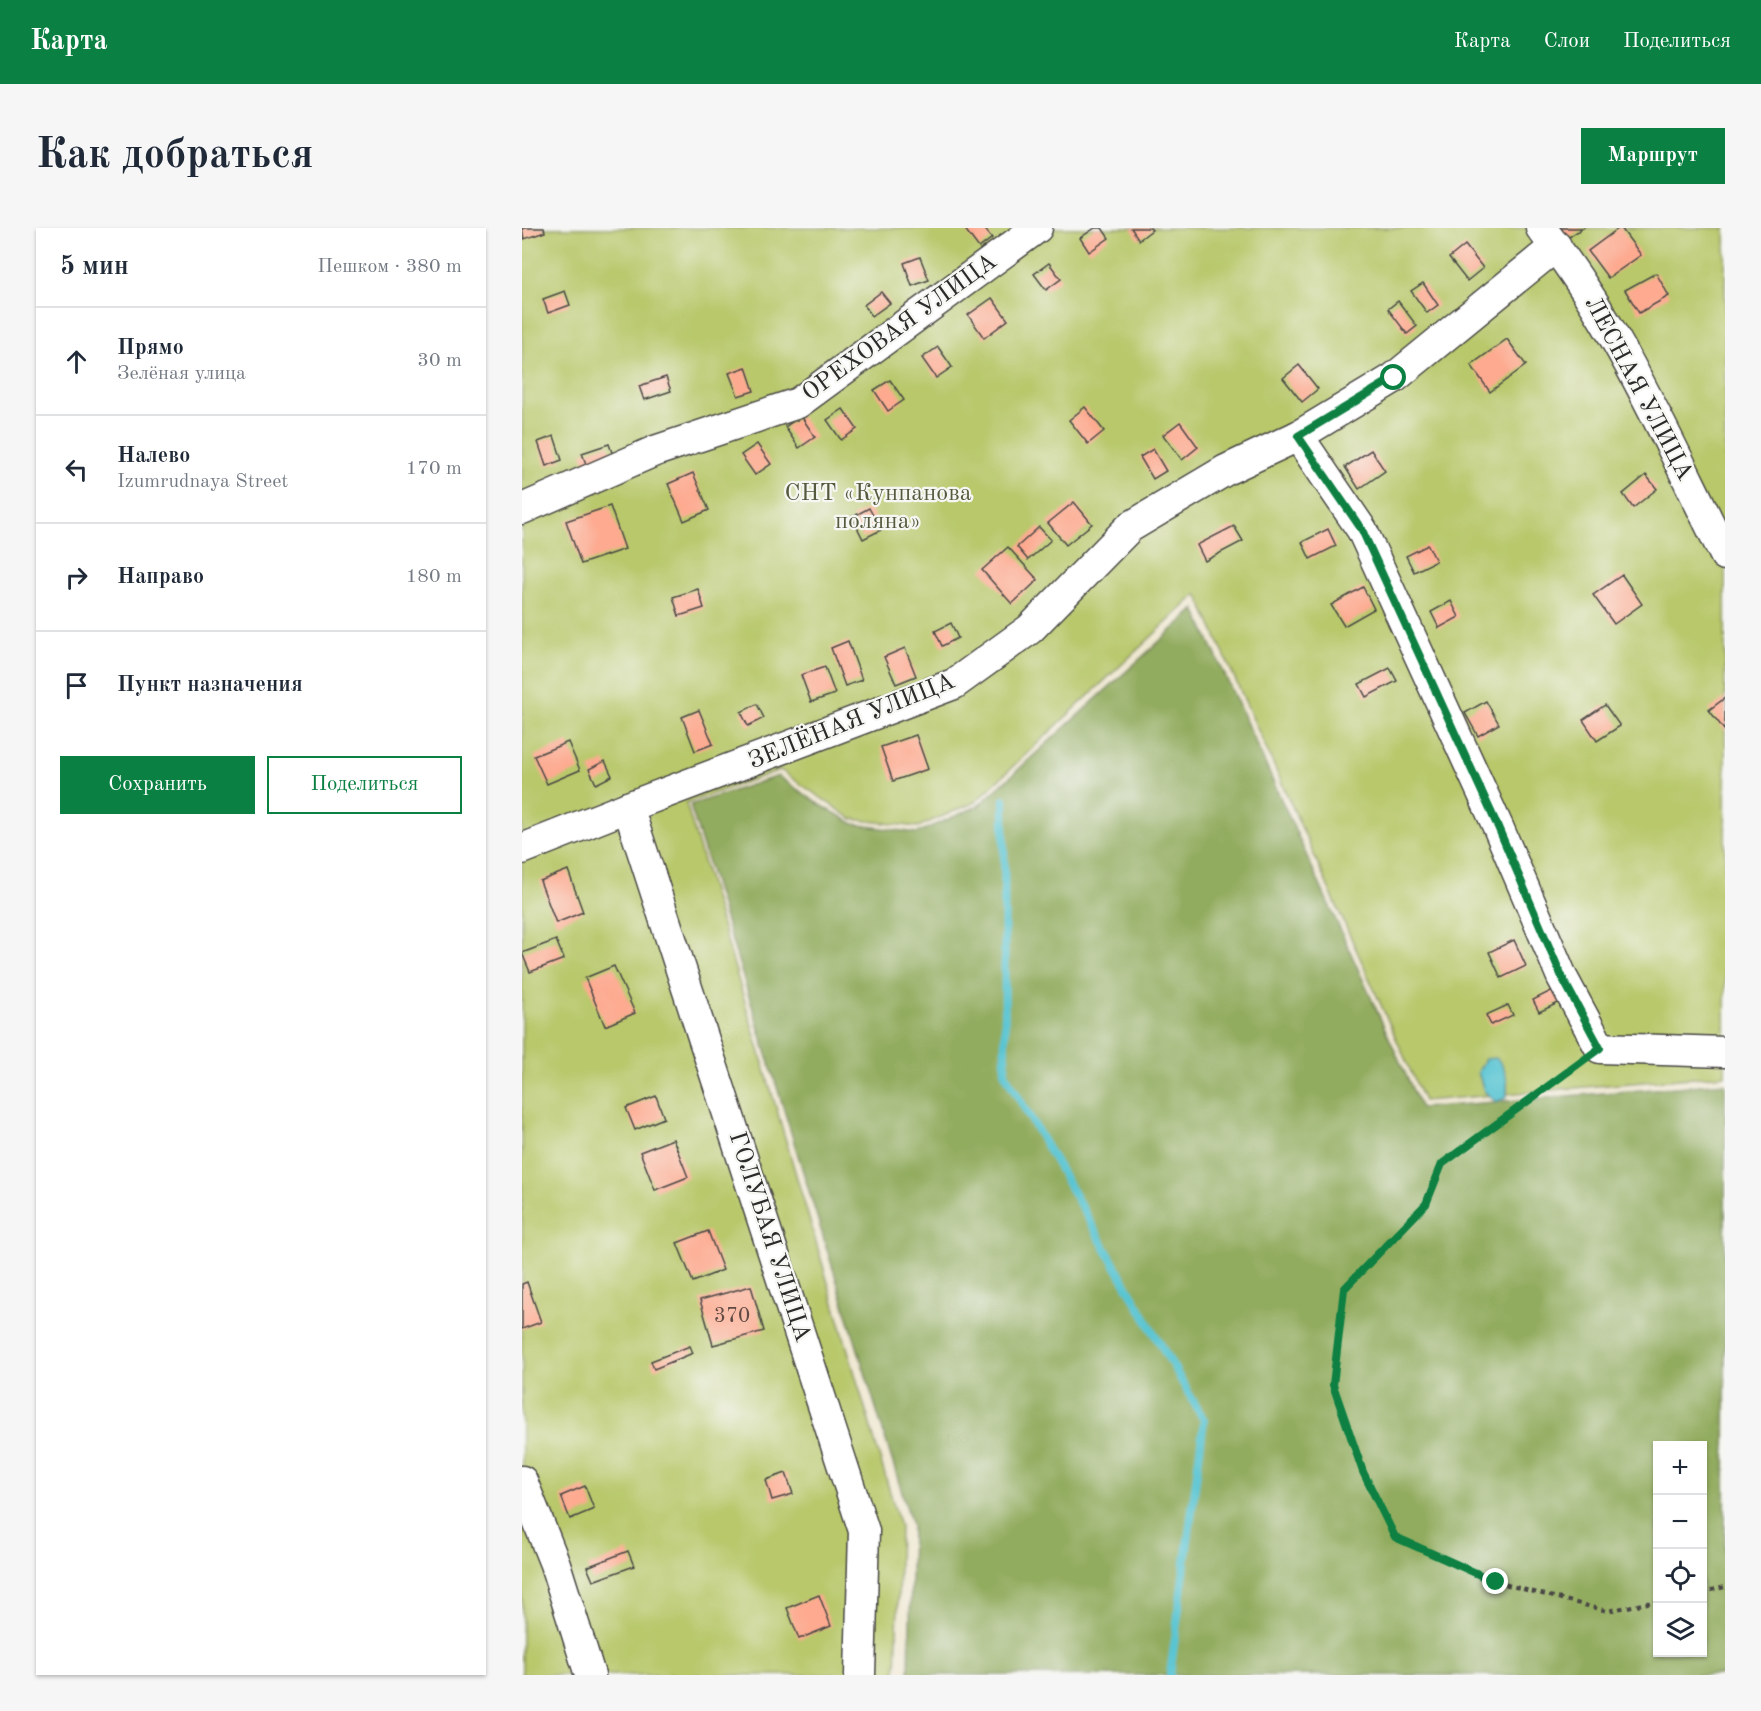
<!DOCTYPE html>
<html lang="ru">
<head>
<meta charset="utf-8">
<style>
  :root { --surface:#fff; --page:#f6f6f7; --text:#1f2937; --muted:#747a83; --line:#e0e1e3; --accent:#0b8043 }
  body { margin:0; font-family:"Old Standard TT",serif; background:var(--page); color:var(--text) }
  .controls { position:absolute; right:18px; bottom:18px; display:grid; overflow:hidden; border-radius:0px; box-shadow:0 2px 4px #0004 }
  .controls button { width:54px; height:54px; display:grid; place-items:center; padding:0; border:0; border-bottom:2px solid var(--line); background:var(--surface); color:var(--text); font:30px sans-serif }
  .stop { position:absolute; width:18px; height:18px; margin:-14px; border:4px solid #0b8043; border-radius:50%; background:#fff }
  .stop.end { background:#0b8043; border-color:#fff; box-shadow:0 2px 6px #0008 }
  .list { margin:0; padding:0; list-style:none }
  h2 { display:flex; justify-content:space-between; align-items:center; height:78px; margin:0; padding:0 24px; font-size:26px }
  h2 small { font-size:20px; font-weight:400; color:var(--muted) }
  .list li { display:grid; grid-template-columns:39px 1fr auto; gap:18px; align-items:center; box-sizing:border-box; height:108px; padding:0 24px; border-top:2px solid var(--line) }
  .list b { display:block; font-size:22px; white-space:nowrap }
  .list p { margin:0; font-size:20px; white-space:nowrap; color:var(--muted) }
  .list em { font-size:20px; font-style:normal; color:var(--muted) }
  .actions { display:flex; gap:12px; padding:18px 24px }
  .actions a { flex:1; padding:14px 0; border:2px solid var(--accent); border-radius:0px; text-align:center; font-size:21px; color:var(--accent) }
  .actions .main { background:var(--accent); color:#fff }
  .icon { flex:none; width:33px; height:33px; fill:none; stroke:currentColor; stroke-width:2; stroke-linecap:round; stroke-linejoin:round }
  .map { position:relative; flex:none; width:1203px; height:1447px; overflow:hidden; border-radius:0px }
  header { display:flex; align-items:center; gap:36px; box-sizing:border-box; height:84px; padding:0 30px; background:var(--accent); color:#fff }
  header strong { font-size:28px }
  nav { display:flex; gap:33px; margin-inline-start:auto; font-size:21px }
  .intro { display:flex; align-items:center; justify-content:space-between; box-sizing:border-box; height:144px; padding:0 36px }
  h1 { margin:0; font-size:42px }
  .button { padding:15px 27px; border-radius:0px; background:var(--accent); color:#fff; font-size:21px; font-weight:700 }
  main { display:flex; gap:36px; padding:0 36px }
  aside { flex:1; background:var(--surface); border-radius:0px; box-shadow:0 2px 4px #0004 }
  .map>svg:first-child { display:block }
  .green { fill:#b8c86b; stroke:#727a4b; stroke-width:1.5 }
  .forest { fill:#92ac5f; stroke:#5e6c45; stroke-width:1.5; fill-rule:evenodd }
  .water { fill:#59c5d3; stroke:#42787f; stroke-width:1.5 }
  .lines { fill:none; stroke-linecap:round; stroke-linejoin:round }
  .stream { stroke:#59c5d3; stroke-width:8 }
  .building { fill:#fdaa90 }
  .minor-casing { stroke:#494744; stroke-width:33 }
  .path { stroke:#494744; stroke-width:4; stroke-dasharray:4.5 4.5; stroke-linecap:butt }
  .minor { stroke:#fff; stroke-width:30 }
  .route { stroke:#0b8043; stroke-width:8 }
  .labels { text-anchor:middle; dominant-baseline:central; stroke-width:4.5; stroke-linejoin:round; paint-order:stroke }
  .number-label { font-size:21px; fill:#604b44 }
  .street-label { font-size:24px; fill:#2b2b2b; stroke:#f6f6f2 }
  .park-label { font-size:24px; fill:#555a3e; stroke:#f6f6f2 }
</style>
</head>
<body>
<header>
<strong>Карта</strong>
<nav><a>Карта</a><a>Слои</a><a>Поделиться</a></nav>
</header>
<div class="intro"><h1>Как добраться</h1><a class="button">Маршрут</a></div>
<main>
<aside>
<h2>5 мин<small>Пешком · 380 m</small></h2>
<ul class="list">
<li><svg class="icon" aria-label="ahead" viewBox="0 0 24 24"><path d="M12 20V5M6 11l6-6 6 6"/></svg><div><b>Прямо</b><p>Зелёная улица</p></div><em>30 m</em></li>
<li><svg class="icon" aria-label="left" viewBox="0 0 24 24"><path d="M17 20v-9H6M10 6l-5 5 5 5"/></svg><div><b>Налево</b><p>Izumrudnaya Street</p></div><em>170 m</em></li>
<li><svg class="icon" aria-label="right" viewBox="0 0 24 24"><path d="M7 20v-9h11M14 6l5 5-5 5"/></svg><div><b>Направо</b></div><em>180 m</em></li>
<li><svg class="icon" aria-label="arrive" viewBox="0 0 24 24"><path d="M6 21V4h12l-3 4 3 4H6"/></svg><div><b>Пункт назначения</b></div></li>
</ul>
<div class="actions"><a class="main">Сохранить</a><a>Поделиться</a></div>
</aside>
<div class="map">
<svg width="1203" height="1447" viewBox="0 0 1203 1447">
  <rect width="100%" height="100%" fill="#f6f6f2"/>
  <filter id="ink" filterUnits="userSpaceOnUse"><feTurbulence type="fractalNoise" baseFrequency=".0167" numOctaves="2"/><feDisplacementMap in="SourceGraphic" scale="12" xChannelSelector="R" yChannelSelector="G"/><feConvolveMatrix kernelMatrix="1 2 1 2 8 2 1 2 1" color-interpolation-filters="sRGB"/></filter>
  <filter id="wash" filterUnits="userSpaceOnUse"><feTurbulence type="fractalNoise" baseFrequency=".008" numOctaves="4" result="noise"/><feDisplacementMap in="SourceGraphic" scale="24" xChannelSelector="R" yChannelSelector="G"/><feGaussianBlur stdDeviation="1.35" result="paint"/><feColorMatrix in="noise" values="0 0 0 0 0 0 0 0 0 0 0 0 0 0 0 0 0 1.4 0 .05"/><feComposite in="paint" operator="in"/></filter>
  <g filter="url(#wash)">
    <rect width="100%" height="100%" fill="#f0e8d1"/>
    <polygon class="green" points="0,0 1203,0 1203,847 902,873 675,366 453,574 396,599 330,591 258,542 164,575 378,1298 374,1447 0,1447"/>
    <path class="forest" d="M673,381L899,880L1203,855V1447H387L390,1297L168,577L256,548L297,576L332,596L395,605L456,578ZM1136,1218H1180V1424H1136Z"/>
    <path class="water" d="M974,830C985,839 987,857 984,870L974,874L962,863L956,844L963,831Z"/>
    <g class="lines">
      <polyline class="stream" points="482,572 483,846 682,1192 648,1447"/>
    </g>
    <g id="blocks">
      <g class="building">
        <polygon points="0,0 22,0 23,4 2,11"/>
        <polygon points="442,0 462,0 470,10 457,20"/>
        <polygon points="573,0 580,0 587,10 567,24 558,10"/>
        <polygon points="609,0 628,0 630,2 617,12"/>
        <polygon points="1037,0 1061,0 1044,11"/>
        <polygon points="1097,0 1099,0 1119,27 1086,50 1066,23"/>
        <polygon points="943,17 961,40 945,53 927,30"/>
        <polygon points="398,29 407,52 390,58 382,35"/>
        <polygon points="527,35 539,51 524,62 512,46"/>
        <polygon points="1134,45 1147,68 1117,85 1103,62"/>
        <polygon points="901,55 916,77 905,85 889,63"/>
        <polygon points="43,63 48,77 26,85 21,71"/>
        <polygon points="359,64 368,75 350,88 342,77"/>
        <polygon points="470,70 486,92 462,110 446,87"/>
        <polygon points="876,73 895,98 885,106 866,81"/>
        <polygon points="985,111 1004,137 968,164 949,137"/>
        <polygon points="416,119 430,139 414,150 400,130"/>
        <polygon points="777,137 796,161 780,174 761,150"/>
        <polygon points="224,139 232,163 216,168 207,145"/>
        <polygon points="144,149 149,163 122,172 117,158"/>
        <polygon points="368,152 382,172 366,183 352,162"/>
        <polygon points="563,179 582,203 566,216 547,192"/>
        <polygon points="321,181 335,201 319,212 305,192"/>
        <polygon points="279,188 293,209 277,220 263,199"/>
        <polygon points="658,194 676,219 660,232 641,207"/>
        <polygon points="32,208 40,232 24,238 16,214"/>
        <polygon points="87,216 92,230 65,239 60,225"/>
        <polygon points="235,216 249,236 233,247 219,227"/>
        <polygon points="631,221 644,243 631,251 618,229"/>
        <polygon points="849,222 863,243 837,261 823,239"/>
        <polygon points="171,245 187,282 162,293 146,256"/>
        <polygon points="1124,247 1135,261 1111,280 1101,266"/>
        <polygon points="552,274 570,296 544,317 526,295"/>
        <polygon points="88,278 103,321 59,336 44,293"/>
        <polygon points="347,280 359,302 341,311 330,289"/>
        <polygon points="712,298 721,313 683,333 675,317"/>
        <polygon points="517,299 529,312 506,332 495,319"/>
        <polygon points="806,301 814,318 788,331 780,314"/>
        <polygon points="906,317 914,333 892,344 884,328"/>
        <polygon points="486,319 516,352 490,376 460,342"/>
        <polygon points="1100,347 1120,376 1092,396 1071,367"/>
        <polygon points="841,359 852,381 822,398 809,377"/>
        <polygon points="176,361 182,380 157,388 151,369"/>
        <polygon points="929,373 937,389 917,400 909,384"/>
        <polygon points="429,395 436,410 420,418 413,403"/>
        <polygon points="326,413 340,452 323,458 309,420"/>
        <polygon points="383,420 394,448 374,456 362,429"/>
        <polygon points="303,439 313,466 289,474 279,447"/>
        <polygon points="868,440 875,453 844,469 837,456"/>
        <polygon points="1203,470 1203,503 1187,482"/>
        <polygon points="964,473 977,496 956,508 943,485"/>
        <polygon points="235,476 242,490 226,498 219,484"/>
        <polygon points="1083,477 1098,498 1075,513 1061,492"/>
        <polygon points="177,482 191,516 173,523 160,489"/>
        <polygon points="394,507 406,541 371,553 359,519"/>
        <polygon points="46,514 58,542 25,556 12,528"/>
        <polygon points="83,533 90,548 74,556 67,541"/>
        <polygon points="46,642 61,684 34,695 18,653"/>
        <polygon points="34,712 42,731 8,744 0,725"/>
        <polygon points="992,712 1004,738 979,750 967,724"/>
        <polygon points="92,738 113,785 83,798 63,750"/>
        <polygon points="1037,759 1043,772 1017,784 1011,772"/>
        <polygon points="986,777 991,787 969,797 964,787"/>
        <polygon points="134,868 142,890 113,902 104,880"/>
        <polygon points="151,911 166,949 133,962 118,924"/>
        <polygon points="186,1003 201,1042 171,1054 155,1015"/>
        <polygon points="5,1054 19,1094 0,1101 0,1056"/>
        <polygon points="229,1058 242,1103 191,1117 178,1072"/>
        <polygon points="168,1118 171,1125 132,1141 129,1133"/>
        <polygon points="264,1245 271,1266 250,1272 244,1252"/>
        <polygon points="63,1258 72,1281 48,1291 39,1268"/>
        <polygon points="106,1323 112,1338 71,1353 65,1339"/>
        <polygon points="297,1367 309,1398 277,1411 265,1380"/>
      </g>
    </g>
  </g>
  <g filter="url(#ink)">
    <use href="#blocks" fill-opacity="0" stroke="#494744" stroke-width="1.5"/>
    <g class="lines">
      <g class="minor-casing">
        <g id="minor">
          <path d="M1019,0C1096,96 1148,218 1203,327"/>
          <polyline points="776,208 840,302 976,599 1040,749 1078,820 1203,824"/>
          <polyline points="0,281 133,223 276,175 515,0"/>
          <polyline points="106,579 342,1303 338,1447"/>
          <polyline points="0,621 106,579 432,456 508,401 608,299 704,242 776,208 872,150 1034,18"/>
          <polyline points="0,1253 33,1336 68,1447"/>
        </g>
      </g>
      <g class="path">
        <polyline points="1056,837 920,936 904,976 822,1061 811,1157 841,1243 873,1309 974,1354 1085,1383 1136,1373"/>
        <polyline points="1180,1364 1203,1359"/>
      </g>
      <use href="#minor" class="minor"/>
    </g>
  </g>
  <g class="lines" filter="url(#ink)">
    <polyline class="route" points="872,150 776,208 840,302 976,599 1040,749 1078,820 920,936 904,976 822,1061 811,1157 841,1244 873,1309 974,1354"/>
  </g>
  <g class="labels">
    <g class="number-label">
      <text x="210" y="1088">370</text>
    </g>
    <g class="street-label">
      <text transform="translate(378 100) rotate(-36)">ОРЕХОВАЯ УЛИЦА</text>
      <text transform="translate(1116 161) rotate(62)">ЛЕСНАЯ УЛИЦА</text>
      <text transform="translate(330 494) rotate(-22)">ЗЕЛЁНАЯ УЛИЦА</text>
      <text transform="translate(247 1009) rotate(72)">ГОЛУБАЯ УЛИЦА</text>
    </g>
    <g class="park-label">
      <text x="356" y="266">СНТ «Кунпанова<tspan x="356" dy="28">поляна»</tspan></text>
    </g>
  </g>
</svg>
<div class="controls">
<button>+</button>
<button>−</button>
<button><svg class="icon" aria-label="locate" viewBox="0 0 24 24"><circle cx="12" cy="12" r="6"/><path d="M12 2v4M12 18v4M2 12h4M18 12h4"/></svg></button>
<button><svg class="icon" aria-label="layers" viewBox="0 0 24 24"><path d="M12 4l9 5-9 5-9-5zM3 14l9 5 9-5"/></svg></button>
</div>
<div class="stop" style="left:872px;top:150px"></div>
<div class="stop end" style="left:974px;top:1354px"></div>
</div>
</main>
</body>
</html>
